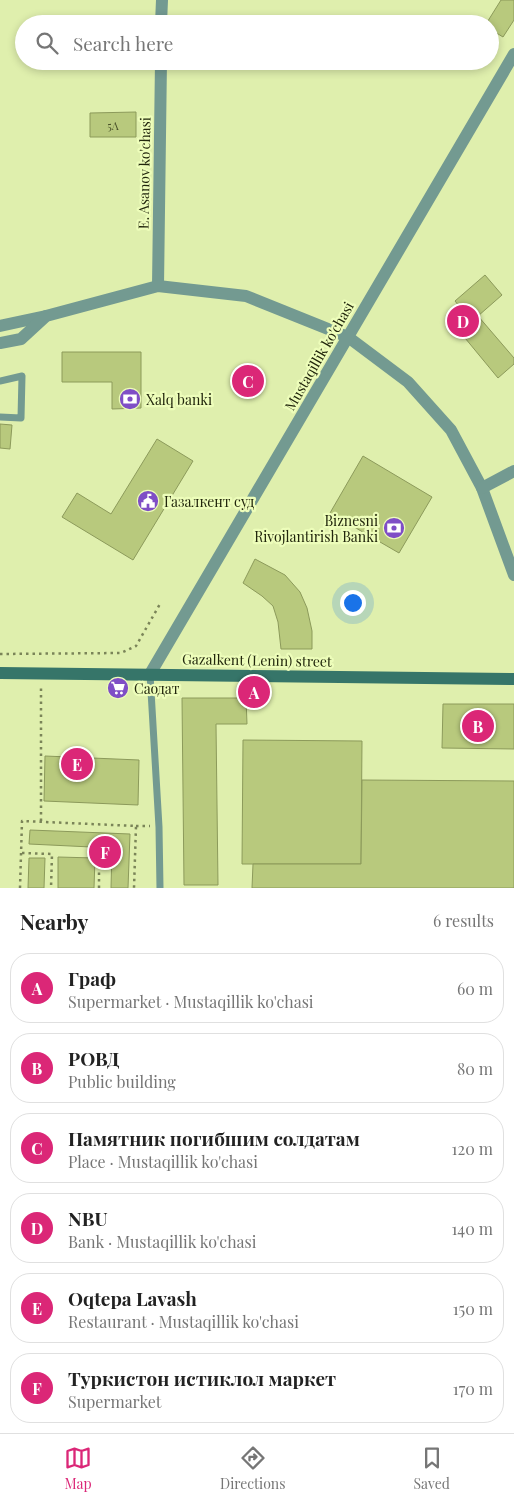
<!DOCTYPE html>
<html lang="en">
<head>
<meta charset="utf-8">
<style>
  :root { --surface:#fff; --page:#f2f2f2; --text:#222; --muted:#767676; --line:#e0e0e0; --accent:#db2777 }
  body { margin:0; font-family:"Playfair Display",serif; background:var(--page); color:var(--text) }
  .you { position:absolute; left:352px; top:602px; width:18px; height:18px; margin:-12px; border:4px solid #fff; border-radius:50%; background:#1a73e8; box-shadow:0 0 0 8px #1a73e833 }
  .badge { display:grid; place-items:center; width:32px; height:32px; border-radius:50%; background:var(--accent); color:#fff; font-size:16px; font-weight:700 }
  .pin { position:absolute; translate:-50% -50%; border:2px solid #fff; box-shadow:0 1px 5px #0006 }
  .list { margin:0; padding:0; list-style:none }
  h2 { display:flex; justify-content:space-between; align-items:center; height:65px; margin:0; padding:0 20px; font-size:21px }
  h2 small { font-size:16px; font-weight:400; color:var(--muted) }
  .list li { display:grid; grid-template-columns:32px 1fr auto; gap:15px; align-items:center; box-sizing:border-box; height:70px; margin:0 10px 10px; padding:0 10px; border:1px solid var(--line); border-radius:20px }
  .list b { display:block; font-size:19px; white-space:nowrap }
  .list p { margin:0; font-size:16px; white-space:nowrap; color:var(--muted) }
  .list em { font-size:16px; font-style:normal; color:var(--muted) }
  .icon { flex:none; width:28px; height:28px; fill:none; stroke:currentColor; stroke-width:2; stroke-linecap:round; stroke-linejoin:round }
  .map { position:relative; flex:none; width:514px; height:888px; overflow:hidden }
  .search { position:absolute; background:var(--surface); box-shadow:0 2px 8px #0003; left:15px; right:15px; top:15px; height:55px; display:flex; align-items:center; gap:12px; box-sizing:border-box; padding:0 18px; border-radius:28px; color:var(--muted); font-size:19px }
  .sheet { height:545px; background:var(--surface) }
  nav { display:flex; justify-content:space-around; align-items:center; box-sizing:border-box; height:70px; border-top:1px solid var(--line); background:var(--surface); font-size:14px; color:var(--muted) }
  nav a { display:grid; justify-items:center; gap:2px }
  nav .on { color:var(--accent) }
  .map>svg:first-child { display:block }
  .building { fill:#b8c97d; stroke:#8c9a5b }
  .lines { fill:none; stroke-linecap:round; stroke-linejoin:round }
  .path { stroke:#7a8458; stroke-width:2.5; stroke-dasharray:2.5 4; stroke-linecap:butt }
  .service { stroke:#739a91; stroke-width:7 }
  .minor { stroke:#739a91; stroke-width:12 }
  .secondary { stroke:#367569; stroke-width:12 }
  .labels { text-anchor:middle; dominant-baseline:central; stroke-width:4.5; stroke-linejoin:round; paint-order:stroke }
  .number-label { font-size:11px; fill:#474f28 }
  .street-label { font-size:14px; fill:#21260c; stroke:#edfdba }
  .poi-label { font-size:14px; fill:#21260c; stroke:#edfdba; text-anchor:start }
</style>
</head>
<body>
<div class="map">
<svg width="514" height="888" viewBox="0 0 514 888">
  <rect width="100%" height="100%" fill="#dfefad"/>
  <g class="building">
    <polygon points="501,0 514,0 514,20 503,37 490,29 490,24 486,24"/>
    <polygon points="136,112 136,137 90,137 90,113"/>
    <polygon points="485,275 502,295 478,316 514,358 514,364 498,378 451,321 463,311 455,301"/>
    <polygon points="62,352 141,352 141,408 112,409 112,382 62,382"/>
    <polygon points="0,424 12,425 10,449 0,448"/>
    <polygon points="157,439 193,461 133,560 62,517 77,493 111,514"/>
    <polygon points="363,456 432,497 399,553 330,513"/>
    <polygon points="255,559 285,575 300,592 307,608 312,631 312,649 281,649 278,622 273,606 262,596 243,583"/>
    <polygon points="182,698 246,698 247,724 216,724 218,885 184,885"/>
    <polygon points="443,704 514,704 514,749 442,748"/>
    <polygon points="243,740 362,741 361,864 242,864"/>
    <polygon points="45,756 139,760 138,805 44,801"/>
    <polygon points="362,780 514,781 514,888 252,888 253,864 361,864"/>
    <polygon points="30,830 130,834 128,888 111,888 112,848 29,844"/>
    <polygon points="58,857 95,858 94,888 58,888"/>
    <polygon points="29,858 45,858 44,888 28,888"/>
  </g>
  <g class="lines">
    <g class="path">
      <polyline points="0,654 121,653 136,646 160,604"/>
      <polyline points="41,821 41,687"/>
      <polyline points="136,826 150,826"/>
      <polyline points="22,853 52,854 51,888"/>
      <polyline points="20,888 22,821 136,826 134,888"/>
      <polyline points="99,888 99,854"/>
    </g>
    <g class="service">
      <polyline points="0,381 22,376 21,418 0,417"/>
      <polyline points="150,674 159,827 160,888"/>
    </g>
    <g class="minor">
      <polyline points="161,24 162,0"/>
      <polyline points="158,286 161,61"/>
      <polyline points="0,326 46,316"/>
      <polyline points="0,343 21,339 46,316 158,286 246,296 348,337 408,382 451,430 482,488 514,575"/>
      <polyline points="482,488 514,471"/>
      <polyline points="150,674 514,54"/>
    </g>
    <polyline class="secondary" points="0,673 514,679"/>
  </g>
  <defs>
    <g id="bank-disc" transform="scale(1.125)"><circle r="9.5" fill="#7f4ec6" stroke="#edfdba"/><path d="M-6-4H6V4H-6ZM0-2.3a2.3 2.3 0 1 0 0 4.6a2.3 2.3 0 1 0 0-4.6Z" fill="#fff"/></g>
    <g id="civic-disc" transform="scale(1.125)"><circle r="9.5" fill="#7f4ec6" stroke="#edfdba"/><path d="M-.6-6.5H3V-4.5H.6V-3L4-1V1h2V6H-6V1h2V-1L-.6-3ZM-1.2 2.5V6h2.4V2.5Z" fill="#fff"/></g>
    <g id="supermarket-disc" transform="scale(1.125)"><circle r="9.5" fill="#7f4ec6" stroke="#edfdba"/><path d="M-6-5.5h2.5l.6 2H6L4.5 2H-2.5L-4.4-4H-6ZM-1.5 3.2a1.3 1.3 0 1 0 .1 0ZM3 3.2a1.3 1.3 0 1 0 .1 0Z" fill="#fff"/></g>
  </defs>
  <g fill-rule="evenodd">
    <use href="#bank-disc" x="130" y="399"/>
    <use href="#civic-disc" x="148" y="501"/>
    <use href="#bank-disc" x="394" y="528"/>
    <use href="#supermarket-disc" x="118" y="688"/>
  </g>
  <g class="labels">
    <g class="number-label">
      <text x="113" y="125">5А</text>
    </g>
    <g class="street-label">
      <text transform="translate(144 173) rotate(-89)">E. Asanov ko'chasi</text>
      <text transform="translate(319 356) rotate(-60)">Mustaqillik ko'chasi</text>
      <text transform="translate(257 660) rotate(1)">Gazalkent (Lenin) street</text>
    </g>
    <g class="poi-label">
      <text x="146" y="399">Xalq banki</text>
      <text x="164" y="501">Газалкент суд</text>
      <text x="378" y="520" text-anchor="end">Biznesni<tspan x="378" dy="16">Rivojlantirish Banki</tspan></text>
      <text x="134" y="688">Саодат</text>
    </g>
  </g>
</svg>
<div class="you"></div>
<div class="pin badge" style="left:254px;top:692px">A</div>
<div class="pin badge" style="left:478px;top:726px">B</div>
<div class="pin badge" style="left:248px;top:381px">C</div>
<div class="pin badge" style="left:463px;top:321px">D</div>
<div class="pin badge" style="left:77px;top:764px">E</div>
<div class="pin badge" style="left:105px;top:852px">F</div>
<div class="search"><svg class="icon" aria-label="search" viewBox="0 0 24 24"><circle cx="10" cy="10" r="6"/><path d="M15 15l6 6"/></svg>Search here</div>
</div>
<section class="sheet">
<h2>Nearby<small>6 results</small></h2>
<ul class="list">
<li><span class="badge">A</span><div><b>Граф</b><p>Supermarket · Mustaqillik ko'chasi</p></div><em>60 m</em></li>
<li><span class="badge">B</span><div><b>РОВД</b><p>Public building</p></div><em>80 m</em></li>
<li><span class="badge">C</span><div><b>Памятник погибшим солдатам</b><p>Place · Mustaqillik ko'chasi</p></div><em>120 m</em></li>
<li><span class="badge">D</span><div><b>NBU</b><p>Bank · Mustaqillik ko'chasi</p></div><em>140 m</em></li>
<li><span class="badge">E</span><div><b>Oqtepa Lavash</b><p>Restaurant · Mustaqillik ko'chasi</p></div><em>150 m</em></li>
<li><span class="badge">F</span><div><b>Туркистон истиклол маркет</b><p>Supermarket</p></div><em>170 m</em></li>
</ul>
</section>
<nav>
<a class="on"><svg class="icon" aria-label="map" viewBox="0 0 24 24"><path d="M3 6l6-2 6 2 6-2v14l-6 2-6-2-6 2zM9 4v14M15 6v14"/></svg>Map</a>
<a><svg class="icon" aria-label="directions" viewBox="0 0 24 24"><path d="M12 3l9 9-9 9-9-9zM9 14v-3h6M13 9l2 2-2 2"/></svg>Directions</a>
<a><svg class="icon" aria-label="saved" viewBox="0 0 24 24"><path d="M7 4h10v16l-5-4-5 4z"/></svg>Saved</a>
</nav>
</body>
</html>
